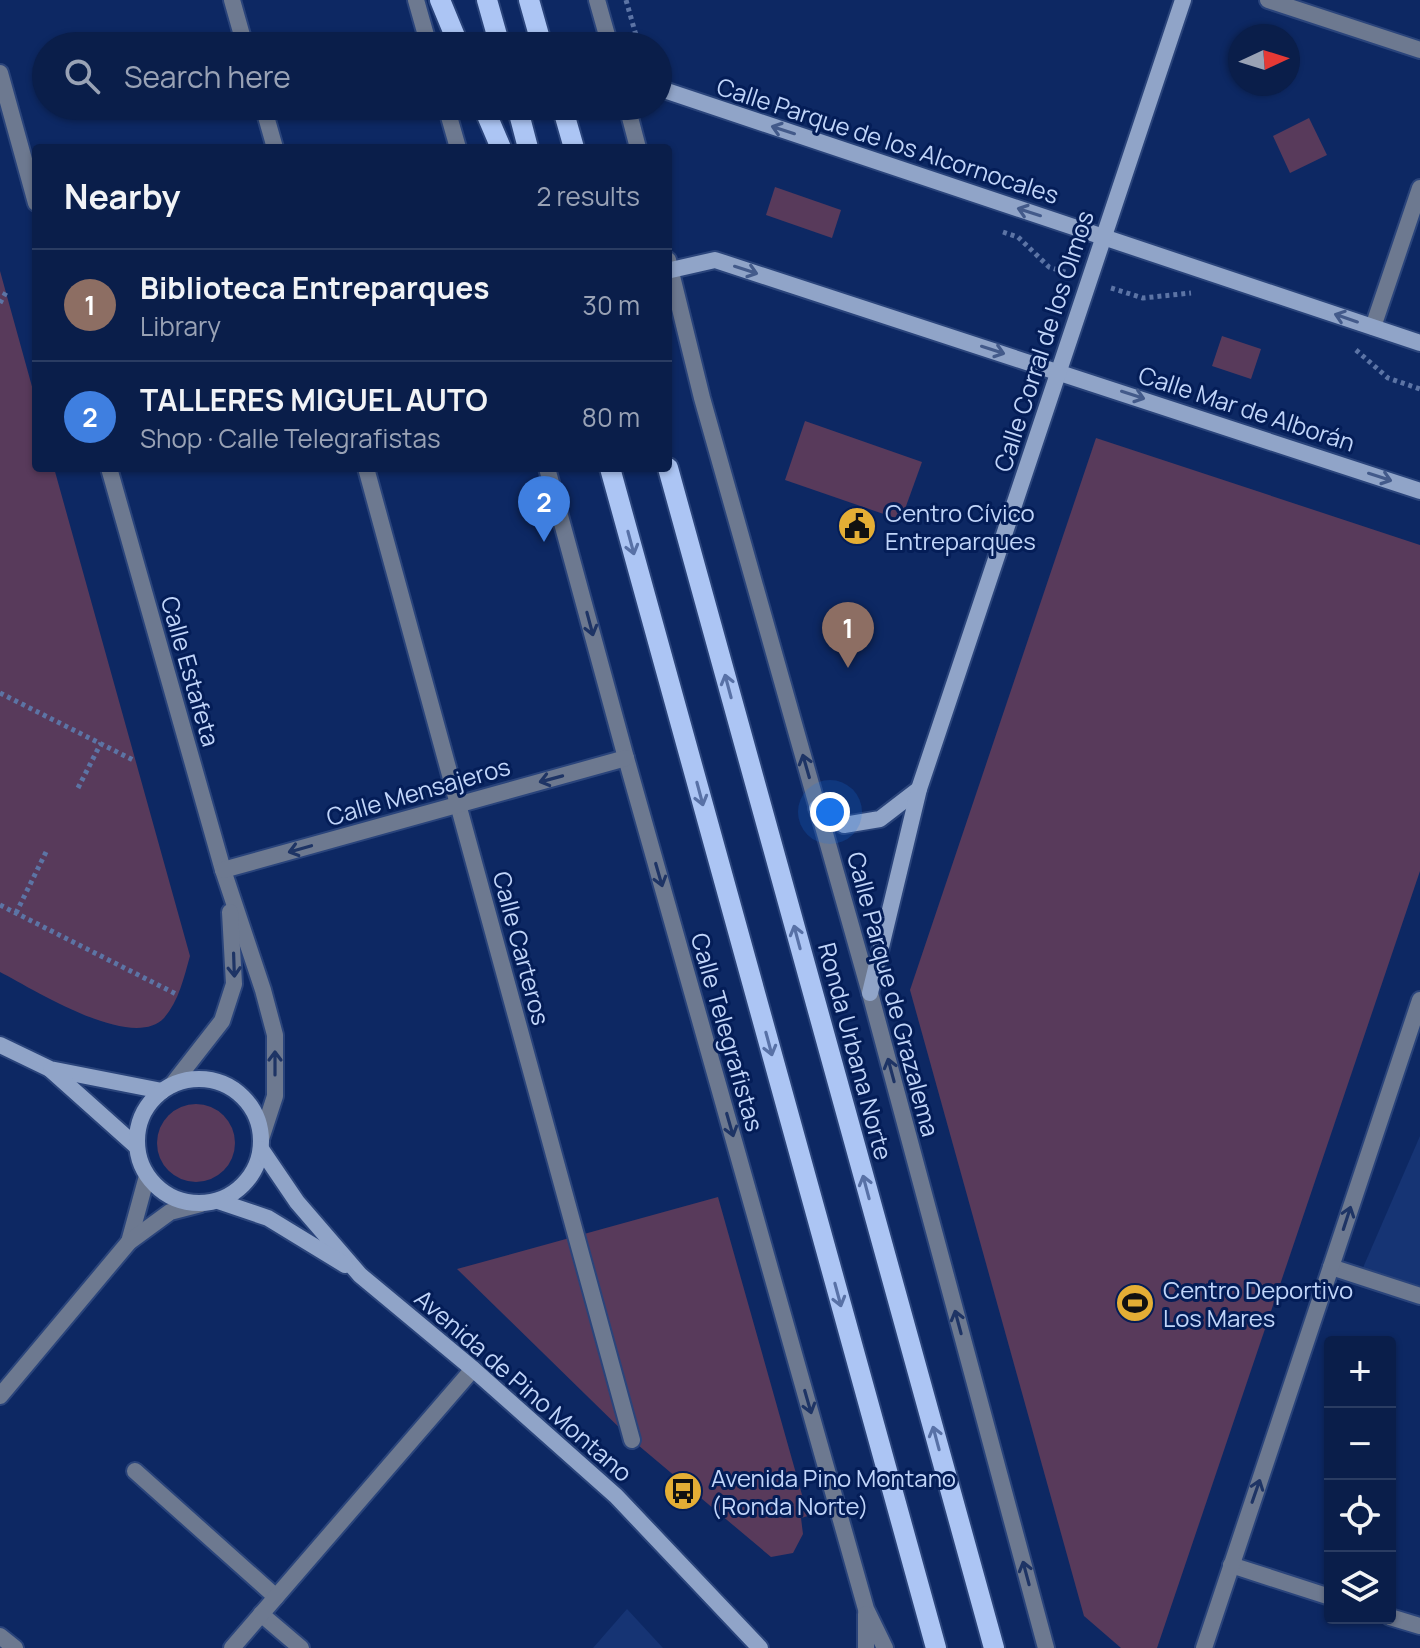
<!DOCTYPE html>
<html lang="en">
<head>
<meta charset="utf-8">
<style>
  :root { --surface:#0a1e4a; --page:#132751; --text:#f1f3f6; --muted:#99a2b5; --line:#2a3c62; --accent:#0b8043 }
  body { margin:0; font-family:Manrope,sans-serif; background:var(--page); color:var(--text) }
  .controls { position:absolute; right:24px; bottom:24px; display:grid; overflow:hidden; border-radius:8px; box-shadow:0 2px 6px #0004 }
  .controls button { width:72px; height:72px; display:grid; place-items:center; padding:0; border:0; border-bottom:2px solid var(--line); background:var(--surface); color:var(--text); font:40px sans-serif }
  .compass { position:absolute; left:1228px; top:24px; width:72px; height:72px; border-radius:50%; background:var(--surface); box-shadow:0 2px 6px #0004; rotate:86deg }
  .you { position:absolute; left:830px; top:812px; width:28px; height:28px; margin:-20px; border:6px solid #fff; border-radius:50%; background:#1a73e8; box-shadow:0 0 0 12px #1a73e833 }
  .badge { display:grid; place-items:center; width:52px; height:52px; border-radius:50%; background:var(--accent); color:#fff; font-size:26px; font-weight:700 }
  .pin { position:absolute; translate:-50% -66px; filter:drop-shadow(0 2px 4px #0008) }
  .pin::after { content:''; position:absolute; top:42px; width:28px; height:24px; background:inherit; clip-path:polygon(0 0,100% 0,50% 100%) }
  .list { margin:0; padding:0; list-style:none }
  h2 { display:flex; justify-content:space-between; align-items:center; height:104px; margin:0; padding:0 32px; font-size:34px }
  h2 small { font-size:26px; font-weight:400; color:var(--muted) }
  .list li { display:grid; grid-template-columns:52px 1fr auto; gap:24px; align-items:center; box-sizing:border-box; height:112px; padding:0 32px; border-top:2px solid var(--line) }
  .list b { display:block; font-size:30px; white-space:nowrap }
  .list p { margin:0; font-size:26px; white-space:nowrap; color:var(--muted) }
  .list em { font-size:26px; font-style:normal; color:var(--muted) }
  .icon { flex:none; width:44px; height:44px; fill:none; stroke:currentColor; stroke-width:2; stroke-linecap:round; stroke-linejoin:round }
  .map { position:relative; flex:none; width:1420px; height:1648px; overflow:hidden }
  .search { position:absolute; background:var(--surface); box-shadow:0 2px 6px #0004; left:32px; top:32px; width:640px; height:88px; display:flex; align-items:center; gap:20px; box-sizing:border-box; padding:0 28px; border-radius:44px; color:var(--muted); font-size:30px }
  .panel { position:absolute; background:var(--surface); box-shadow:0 2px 6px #0004; left:32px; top:144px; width:640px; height:328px; border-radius:8px }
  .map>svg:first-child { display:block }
  .built { fill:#163474 }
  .green { fill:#583a5b }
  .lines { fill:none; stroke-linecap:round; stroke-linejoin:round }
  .street-casing { stroke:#2a447b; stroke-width:20 }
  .secondary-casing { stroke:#2a447b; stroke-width:20 }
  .primary-casing { stroke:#2a447b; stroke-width:24 }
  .path { stroke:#5c74a5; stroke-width:5; stroke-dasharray:4 4; stroke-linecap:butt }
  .street { stroke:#6d7990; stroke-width:16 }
  .secondary { stroke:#90a4c8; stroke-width:16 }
  .primary { stroke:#acc5f4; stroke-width:20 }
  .oneway { stroke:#435a8a }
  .oneway2 { stroke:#5871a6 }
  .oneway3 { stroke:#1e3465 }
  .labels { text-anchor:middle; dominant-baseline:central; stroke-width:6; stroke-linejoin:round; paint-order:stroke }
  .street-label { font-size:24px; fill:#c1d5f9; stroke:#041d57 }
  .poi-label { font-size:24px; fill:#c1d5f9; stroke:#041d57; text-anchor:start }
</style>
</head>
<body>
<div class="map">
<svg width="1420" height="1648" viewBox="0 0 1420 1648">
  <rect width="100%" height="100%" fill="#0d2863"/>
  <g class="built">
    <polygon points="1420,1136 1420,1290 1362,1270"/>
    <polygon points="627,1609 663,1648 593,1648"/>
  </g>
  <g class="green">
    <polygon points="1309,118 1327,155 1290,173 1273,136"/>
    <polygon points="775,187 841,210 832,238 766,215"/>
    <path d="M0,271L36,401V468H54L190,956C184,977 179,1001 164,1018C132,1052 33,989 0,972Z"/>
    <polygon points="1222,336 1261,349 1251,379 1212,366"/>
    <polygon points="805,421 922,462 901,520 785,480"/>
    <polygon points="1096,438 1420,545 1420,871 1157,1648 1121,1648 1084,1616 910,990"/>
    <circle cx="196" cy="1143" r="39"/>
    <polygon points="718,1197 808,1516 801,1518 803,1534 793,1553 771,1557 632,1440 457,1269"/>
  </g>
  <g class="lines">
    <g class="street-casing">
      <g id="street">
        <polyline points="232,0 245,46"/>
        <polyline points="416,0 429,46"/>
        <polyline points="597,0 610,46"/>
        <polyline points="1268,0 1420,50"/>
        <polyline points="0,73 36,203"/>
        <polyline points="263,106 275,148"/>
        <polyline points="446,106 458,148"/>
        <polyline points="627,106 638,148"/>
        <polyline points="668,260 702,398 870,993 1046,1648"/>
        <polyline points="1373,327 1420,188"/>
        <polyline points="109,468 223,870 263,990 275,1035 275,1096 261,1139"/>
        <polyline points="366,468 632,1440"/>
        <polyline points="547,468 626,758 866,1609 885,1648"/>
        <polyline points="223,870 626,758"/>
        <polyline points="172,1085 222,1021 234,984 230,912"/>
        <polyline points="129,1242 147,1176"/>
        <polyline points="1331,1267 1420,1296"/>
        <polyline points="0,1396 129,1242 170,1212 201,1204"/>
        <polyline points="135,1471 276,1597"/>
        <polyline points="1231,1565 1330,1597"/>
        <polyline points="261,1614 301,1648"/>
        <polyline points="1390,1617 1420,1626"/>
        <polyline points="0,1636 15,1648"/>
        <polyline points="232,1648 473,1369"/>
        <polyline points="866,1648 866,1614"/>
        <polyline points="1204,1648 1420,1000"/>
      </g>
    </g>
    <g class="secondary-casing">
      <g id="secondary">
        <polyline points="658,88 1420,343"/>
        <polyline points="671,270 715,260 1420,491"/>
        <polyline points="817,808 844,825 880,819 919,789"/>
        <polyline points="870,993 919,789 1183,0"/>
        <polyline points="0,1045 50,1069 162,1091"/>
        <polyline points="51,1070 136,1146"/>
        <circle cx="199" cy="1141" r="62"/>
        <polyline points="261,1149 297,1202 360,1275 473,1369 616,1496 760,1648"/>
        <polyline points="218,1201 268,1218 345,1265"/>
      </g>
    </g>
    <g class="primary-casing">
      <g id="primary">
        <polyline points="440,0 459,46"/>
        <polyline points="487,0 500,46"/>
        <polyline points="529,0 542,46"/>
        <polyline points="483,106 501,148"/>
        <polyline points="517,106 528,148"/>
        <polyline points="562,106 574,148"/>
        <polyline points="610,468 936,1648"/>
        <polyline points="668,468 994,1648"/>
      </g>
    </g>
    <g class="path">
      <polyline points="626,0 639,46"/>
      <polyline points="1003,232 1018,237 1049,267 1068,273"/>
      <polyline points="1111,288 1143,298 1191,293"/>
      <polyline points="0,303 6,292"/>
      <polyline points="1356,350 1388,378 1420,389"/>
      <polyline points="0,693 135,761"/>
      <polyline points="78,788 101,743"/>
      <polyline points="0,905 178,995"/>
      <polyline points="16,913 47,850"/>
    </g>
    <use href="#street" class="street"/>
    <use href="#secondary" class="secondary"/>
    <use href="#primary" class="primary"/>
  </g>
  <defs><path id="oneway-shaft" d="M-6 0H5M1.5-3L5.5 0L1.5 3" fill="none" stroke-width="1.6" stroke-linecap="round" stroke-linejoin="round" transform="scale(2)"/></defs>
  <g class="oneway">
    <use href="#oneway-shaft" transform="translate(783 130) rotate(-162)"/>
    <use href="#oneway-shaft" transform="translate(1029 212) rotate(-162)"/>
    <use href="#oneway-shaft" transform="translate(746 270) rotate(18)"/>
    <use href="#oneway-shaft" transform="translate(1346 318) rotate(-161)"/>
    <use href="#oneway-shaft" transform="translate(993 350) rotate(18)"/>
    <use href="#oneway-shaft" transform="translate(1133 395) rotate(18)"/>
    <use href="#oneway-shaft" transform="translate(1380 477) rotate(18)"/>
  </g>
  <g class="oneway2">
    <use href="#oneway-shaft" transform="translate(631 543) rotate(75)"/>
    <use href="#oneway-shaft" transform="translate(728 686) rotate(-105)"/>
    <use href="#oneway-shaft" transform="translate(700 794) rotate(75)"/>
    <use href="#oneway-shaft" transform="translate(797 937) rotate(-105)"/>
    <use href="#oneway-shaft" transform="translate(769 1044) rotate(75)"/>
    <use href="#oneway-shaft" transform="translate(866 1187) rotate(-105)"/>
    <use href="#oneway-shaft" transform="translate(838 1295) rotate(75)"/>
    <use href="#oneway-shaft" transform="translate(936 1438) rotate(-105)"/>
  </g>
  <g class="oneway3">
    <use href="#oneway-shaft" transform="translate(590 624) rotate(75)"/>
    <use href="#oneway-shaft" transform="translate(806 766) rotate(-106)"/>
    <use href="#oneway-shaft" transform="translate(551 779) rotate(165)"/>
    <use href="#oneway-shaft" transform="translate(300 849) rotate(164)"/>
    <use href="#oneway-shaft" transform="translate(659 875) rotate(74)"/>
    <use href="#oneway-shaft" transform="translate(234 965) rotate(88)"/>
    <use href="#oneway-shaft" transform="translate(275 1063) rotate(-90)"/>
    <use href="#oneway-shaft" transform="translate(891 1070) rotate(-105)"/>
    <use href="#oneway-shaft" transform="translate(730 1125) rotate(74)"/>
    <use href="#oneway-shaft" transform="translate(1347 1218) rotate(-72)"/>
    <use href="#oneway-shaft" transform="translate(958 1322) rotate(-105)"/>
    <use href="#oneway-shaft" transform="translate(808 1402) rotate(74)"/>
    <use href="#oneway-shaft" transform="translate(1256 1491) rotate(-71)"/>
    <use href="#oneway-shaft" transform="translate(1026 1573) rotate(-105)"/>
  </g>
  <defs>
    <g id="civic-disc" transform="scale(2)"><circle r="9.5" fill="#e4ae35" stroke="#041d57"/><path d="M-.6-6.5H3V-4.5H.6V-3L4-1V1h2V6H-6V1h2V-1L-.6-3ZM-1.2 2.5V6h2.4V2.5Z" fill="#111"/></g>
    <g id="stadium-disc" transform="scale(2)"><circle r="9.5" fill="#e4ae35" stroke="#041d57"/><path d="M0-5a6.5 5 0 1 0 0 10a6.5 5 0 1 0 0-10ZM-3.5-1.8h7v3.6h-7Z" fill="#111"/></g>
    <g id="bus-disc" transform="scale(2)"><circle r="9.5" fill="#e4ae35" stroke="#041d57"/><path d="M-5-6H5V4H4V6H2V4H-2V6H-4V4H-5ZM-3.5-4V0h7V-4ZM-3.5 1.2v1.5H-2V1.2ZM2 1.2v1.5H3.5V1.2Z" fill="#111"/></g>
  </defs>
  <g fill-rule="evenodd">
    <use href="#civic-disc" x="857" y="526"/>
    <use href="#stadium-disc" x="1135" y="1303"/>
    <use href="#bus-disc" x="683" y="1491"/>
  </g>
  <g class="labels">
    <g class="street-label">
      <text transform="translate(888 140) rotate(18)">Calle Parque de los Alcornocales</text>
      <text transform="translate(1043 341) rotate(-72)">Calle Corral de los Olmos</text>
      <text transform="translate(1247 408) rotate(18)">Calle Mar de Alborán</text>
      <text transform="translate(191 671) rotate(74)">Calle Estafeta</text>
      <text transform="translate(418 791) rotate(-16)">Calle Mensajeros</text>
      <text transform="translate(522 948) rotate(75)">Calle Carteros</text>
      <text transform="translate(894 994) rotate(75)">Calle Parque de Grazalema</text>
      <text transform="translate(728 1032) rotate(74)">Calle Telegrafistas</text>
      <text transform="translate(856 1051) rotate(75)">Ronda Urbana Norte</text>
      <text transform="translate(524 1385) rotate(41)">Avenida de Pino Montano</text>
    </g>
    <g class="poi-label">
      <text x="885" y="512">Centro Cívico<tspan x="885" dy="28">Entreparques</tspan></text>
      <text x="1163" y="1289">Centro Deportivo<tspan x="1163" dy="28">Los Mares</tspan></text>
      <text x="711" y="1477">Avenida Pino Montano<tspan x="711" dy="28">(Ronda Norte)</tspan></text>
    </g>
  </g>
</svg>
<div class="controls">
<button>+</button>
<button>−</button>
<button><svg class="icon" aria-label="locate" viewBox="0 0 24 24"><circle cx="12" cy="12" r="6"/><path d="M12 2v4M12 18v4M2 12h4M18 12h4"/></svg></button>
<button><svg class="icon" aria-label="layers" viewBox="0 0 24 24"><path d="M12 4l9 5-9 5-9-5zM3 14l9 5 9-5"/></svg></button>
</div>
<svg class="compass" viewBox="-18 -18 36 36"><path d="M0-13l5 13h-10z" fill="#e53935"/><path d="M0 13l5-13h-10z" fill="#99a2b5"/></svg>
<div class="you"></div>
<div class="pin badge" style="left:848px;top:668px;background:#8d6e63">1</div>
<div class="pin badge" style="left:544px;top:542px;background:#3f7fe0">2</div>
<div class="search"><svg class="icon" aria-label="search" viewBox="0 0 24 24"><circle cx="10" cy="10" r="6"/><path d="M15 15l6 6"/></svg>Search here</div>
<section class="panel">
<h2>Nearby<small>2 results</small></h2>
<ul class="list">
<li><span class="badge" style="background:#8d6e63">1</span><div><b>Biblioteca Entreparques</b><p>Library</p></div><em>30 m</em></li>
<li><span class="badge" style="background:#3f7fe0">2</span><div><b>TALLERES MIGUEL AUTO</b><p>Shop · Calle Telegrafistas</p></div><em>80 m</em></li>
</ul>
</section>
</div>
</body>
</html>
